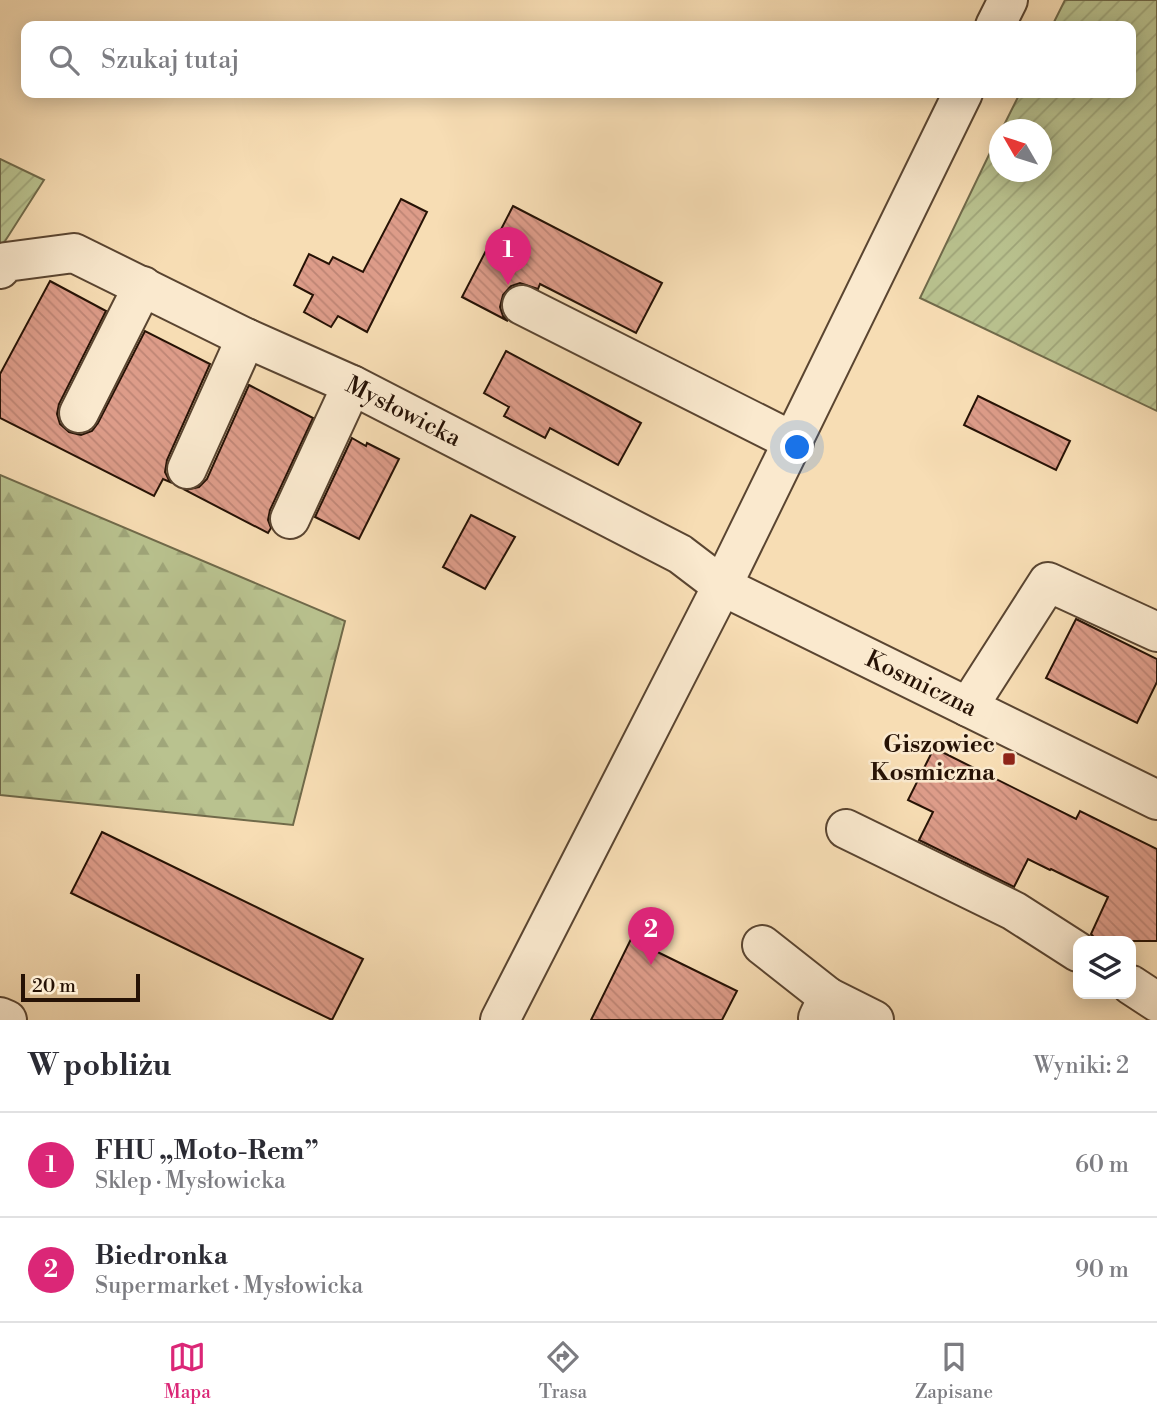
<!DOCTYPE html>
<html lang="pl">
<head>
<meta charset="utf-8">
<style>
  :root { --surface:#fff; --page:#f7f7f7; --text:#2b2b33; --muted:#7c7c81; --line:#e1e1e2; --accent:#db2777 }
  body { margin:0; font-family:"Libre Bodoni",serif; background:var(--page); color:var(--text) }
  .controls { position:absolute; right:21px; bottom:21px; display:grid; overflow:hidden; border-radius:14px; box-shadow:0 4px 18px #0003 }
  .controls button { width:63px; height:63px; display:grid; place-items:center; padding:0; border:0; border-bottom:2px solid var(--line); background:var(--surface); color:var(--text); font:35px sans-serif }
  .compass { position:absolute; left:989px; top:119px; width:63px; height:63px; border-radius:50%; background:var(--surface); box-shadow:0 4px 18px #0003; rotate:309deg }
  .scale { position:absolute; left:21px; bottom:18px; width:119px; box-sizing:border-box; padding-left:7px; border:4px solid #261205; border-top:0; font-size:19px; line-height:24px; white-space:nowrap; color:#261205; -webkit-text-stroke:5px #fae9ce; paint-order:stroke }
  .you { position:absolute; left:798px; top:448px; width:24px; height:24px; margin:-18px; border:5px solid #fff; border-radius:50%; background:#1a73e8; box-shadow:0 0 0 10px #1a73e833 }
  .badge { display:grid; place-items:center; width:46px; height:46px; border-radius:50%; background:var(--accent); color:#fff; font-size:23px; font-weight:700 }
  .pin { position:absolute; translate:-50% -58px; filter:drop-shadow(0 2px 4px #0008) }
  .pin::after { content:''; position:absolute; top:37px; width:24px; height:21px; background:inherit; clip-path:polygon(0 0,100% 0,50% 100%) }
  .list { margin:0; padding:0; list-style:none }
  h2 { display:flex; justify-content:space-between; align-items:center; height:91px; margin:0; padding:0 28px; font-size:30px }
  h2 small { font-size:23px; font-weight:400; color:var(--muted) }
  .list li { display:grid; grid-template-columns:46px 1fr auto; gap:21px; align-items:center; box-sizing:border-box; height:105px; padding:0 28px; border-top:2px solid var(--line) }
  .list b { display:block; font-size:26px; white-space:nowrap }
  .list p { margin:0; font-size:23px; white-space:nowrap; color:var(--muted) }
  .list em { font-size:23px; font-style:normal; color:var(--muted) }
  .icon { flex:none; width:38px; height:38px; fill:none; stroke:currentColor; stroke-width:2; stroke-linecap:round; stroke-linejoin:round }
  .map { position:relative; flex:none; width:1157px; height:1020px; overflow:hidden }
  .search { position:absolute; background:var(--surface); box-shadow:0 4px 18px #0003; left:21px; right:21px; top:21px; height:77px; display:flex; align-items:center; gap:18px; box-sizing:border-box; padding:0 24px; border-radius:14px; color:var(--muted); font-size:26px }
  .sheet { height:301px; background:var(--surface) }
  nav { display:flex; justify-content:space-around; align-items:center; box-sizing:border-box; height:98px; border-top:2px solid var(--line); background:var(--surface); font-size:19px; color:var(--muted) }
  nav a { display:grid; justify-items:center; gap:4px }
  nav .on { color:var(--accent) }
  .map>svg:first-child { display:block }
  .forest { fill:url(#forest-firs); stroke:#706a4a; stroke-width:2 }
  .garden { fill:url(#garden-furrows); stroke:#706a4a; stroke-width:2 }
  .building { fill:url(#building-back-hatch); stroke:#261205; stroke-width:2 }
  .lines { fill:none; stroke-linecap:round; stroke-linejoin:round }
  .minor-casing { stroke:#5a4531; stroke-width:42 }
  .minor { stroke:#fae9ce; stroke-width:38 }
  .poi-dot { fill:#8f2418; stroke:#fae9ce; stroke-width:2.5 }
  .labels { text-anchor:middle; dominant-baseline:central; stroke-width:5; stroke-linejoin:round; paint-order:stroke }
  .street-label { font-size:24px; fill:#261205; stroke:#fae9ce }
  .poi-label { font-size:24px; font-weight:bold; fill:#261205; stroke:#fae9ce; text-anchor:end }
</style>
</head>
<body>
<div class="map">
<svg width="1157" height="1020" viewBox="0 0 1157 1020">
  <defs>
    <pattern id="forest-firs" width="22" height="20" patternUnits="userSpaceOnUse" patternTransform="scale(1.75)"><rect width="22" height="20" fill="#b9c28f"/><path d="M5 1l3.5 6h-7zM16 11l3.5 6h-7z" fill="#9fa67a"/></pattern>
    <pattern id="garden-furrows" width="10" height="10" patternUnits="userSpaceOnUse" patternTransform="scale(1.75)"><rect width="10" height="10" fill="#b9c28f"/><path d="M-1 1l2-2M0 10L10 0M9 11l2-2" fill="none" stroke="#9fa67a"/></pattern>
    <pattern id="building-back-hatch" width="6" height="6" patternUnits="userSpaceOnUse" patternTransform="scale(1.75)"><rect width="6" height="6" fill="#dd9c89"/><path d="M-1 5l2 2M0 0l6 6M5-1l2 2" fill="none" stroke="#be8575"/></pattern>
  </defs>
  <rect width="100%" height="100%" fill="#f7ddb4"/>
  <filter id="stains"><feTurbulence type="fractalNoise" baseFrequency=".00286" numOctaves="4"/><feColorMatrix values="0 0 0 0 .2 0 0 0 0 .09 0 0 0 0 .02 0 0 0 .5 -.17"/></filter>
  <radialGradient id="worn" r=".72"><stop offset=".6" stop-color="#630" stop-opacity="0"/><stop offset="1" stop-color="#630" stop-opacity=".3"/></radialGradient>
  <polygon class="forest" points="0,475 345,621 293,825 0,795"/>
  <g class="garden">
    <polygon points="1065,0 1157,0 1157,411 920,298 999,134 1000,172 1042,172 1042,130 1002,129 1020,93 1131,93 1131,26 1052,26"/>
    <polygon points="0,159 44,180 0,249"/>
  </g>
  <g class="building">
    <polygon points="401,199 427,212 367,332 338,316 331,327 304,312 313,295 294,285 309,254 329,264 333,257 363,272"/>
    <polygon points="513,206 662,283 636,333 540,284 538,289 520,283 511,286 503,295 500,307 503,316 508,321 462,297 491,241 494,243"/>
    <polygon points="50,281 106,311 59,404 57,414 60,424 69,432 81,435 92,431 98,423 145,331 210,364 167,460 165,472 170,482 163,479 154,496 0,418 0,374"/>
    <polygon points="506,351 641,423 618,465 550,428 545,438 504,416 509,407 484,393"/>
    <polygon points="249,385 313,418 270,510 268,520 271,528 268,533 185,490 199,487 207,479"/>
    <polygon points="978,396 1070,441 1056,470 964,425"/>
    <polygon points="352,438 366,446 367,443 399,459 359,539 315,517"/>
    <polygon points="471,515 515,537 485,589 443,567"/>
    <polygon points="1076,619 1157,659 1157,682 1137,723 1046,678"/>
    <polygon points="934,748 1076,819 1080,811 1157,849 1157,941 1097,941 1091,934 1108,897 1051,869 1050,870 1028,859 1014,887 919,840 933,812 908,800"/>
    <polygon points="102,832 363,959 332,1020 71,893"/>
    <polygon points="631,939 737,991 722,1020 591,1020"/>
  </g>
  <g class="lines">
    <g class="minor-casing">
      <g id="minor">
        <polyline points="995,26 1008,0"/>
        <polyline points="0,269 6,262 74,253 246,338 352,385 680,554 722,586 1157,800"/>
        <polyline points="522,305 794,442"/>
        <polyline points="79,413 143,286"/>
        <polyline points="187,469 246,338"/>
        <polyline points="290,519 352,385"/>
        <polyline points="968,707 1048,582 1157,632"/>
        <polyline points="846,829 1014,911 1078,952"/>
        <polyline points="762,945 828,997"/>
        <polyline points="1131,985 1157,1002"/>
        <polyline points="0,1017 7,1020"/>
        <polyline points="818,1018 828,997 874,1020"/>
        <polyline points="500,1020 722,586 963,93"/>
      </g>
    </g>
    <use href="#minor" class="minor"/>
  </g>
  <rect class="poi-dot" x="1002" y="752" width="14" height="14" rx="3.5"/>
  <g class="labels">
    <g class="street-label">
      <text transform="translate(403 412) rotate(27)">Mysłowicka</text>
      <text transform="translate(921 684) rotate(26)">Kosmiczna</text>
    </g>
    <g class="poi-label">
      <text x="995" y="745">Giszowiec<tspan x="995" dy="28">Kosmiczna</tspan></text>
    </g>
  </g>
  <rect width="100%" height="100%" filter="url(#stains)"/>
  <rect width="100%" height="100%" fill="url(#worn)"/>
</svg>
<div class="controls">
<button><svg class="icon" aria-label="layers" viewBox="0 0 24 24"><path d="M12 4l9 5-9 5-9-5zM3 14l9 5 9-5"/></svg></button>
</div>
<svg class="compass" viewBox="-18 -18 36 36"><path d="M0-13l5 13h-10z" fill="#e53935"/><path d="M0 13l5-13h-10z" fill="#7c7c81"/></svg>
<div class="scale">20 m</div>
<div class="you"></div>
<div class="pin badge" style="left:508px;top:285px">1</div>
<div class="pin badge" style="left:651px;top:965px">2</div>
<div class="search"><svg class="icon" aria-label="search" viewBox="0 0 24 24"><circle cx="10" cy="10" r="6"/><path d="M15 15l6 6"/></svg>Szukaj tutaj</div>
</div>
<section class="sheet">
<h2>W pobliżu<small>Wyniki: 2</small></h2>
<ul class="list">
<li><span class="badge">1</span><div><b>FHU „Moto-Rem”</b><p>Sklep · Mysłowicka</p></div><em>60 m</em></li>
<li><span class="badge">2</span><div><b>Biedronka</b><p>Supermarket · Mysłowicka</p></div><em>90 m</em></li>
</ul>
</section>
<nav>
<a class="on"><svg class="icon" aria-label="map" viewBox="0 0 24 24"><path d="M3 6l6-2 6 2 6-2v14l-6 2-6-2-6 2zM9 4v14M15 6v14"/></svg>Mapa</a>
<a><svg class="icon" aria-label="directions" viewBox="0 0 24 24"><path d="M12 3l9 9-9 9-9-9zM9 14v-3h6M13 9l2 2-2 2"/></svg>Trasa</a>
<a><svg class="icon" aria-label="saved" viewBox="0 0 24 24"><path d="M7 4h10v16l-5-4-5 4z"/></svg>Zapisane</a>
</nav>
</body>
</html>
